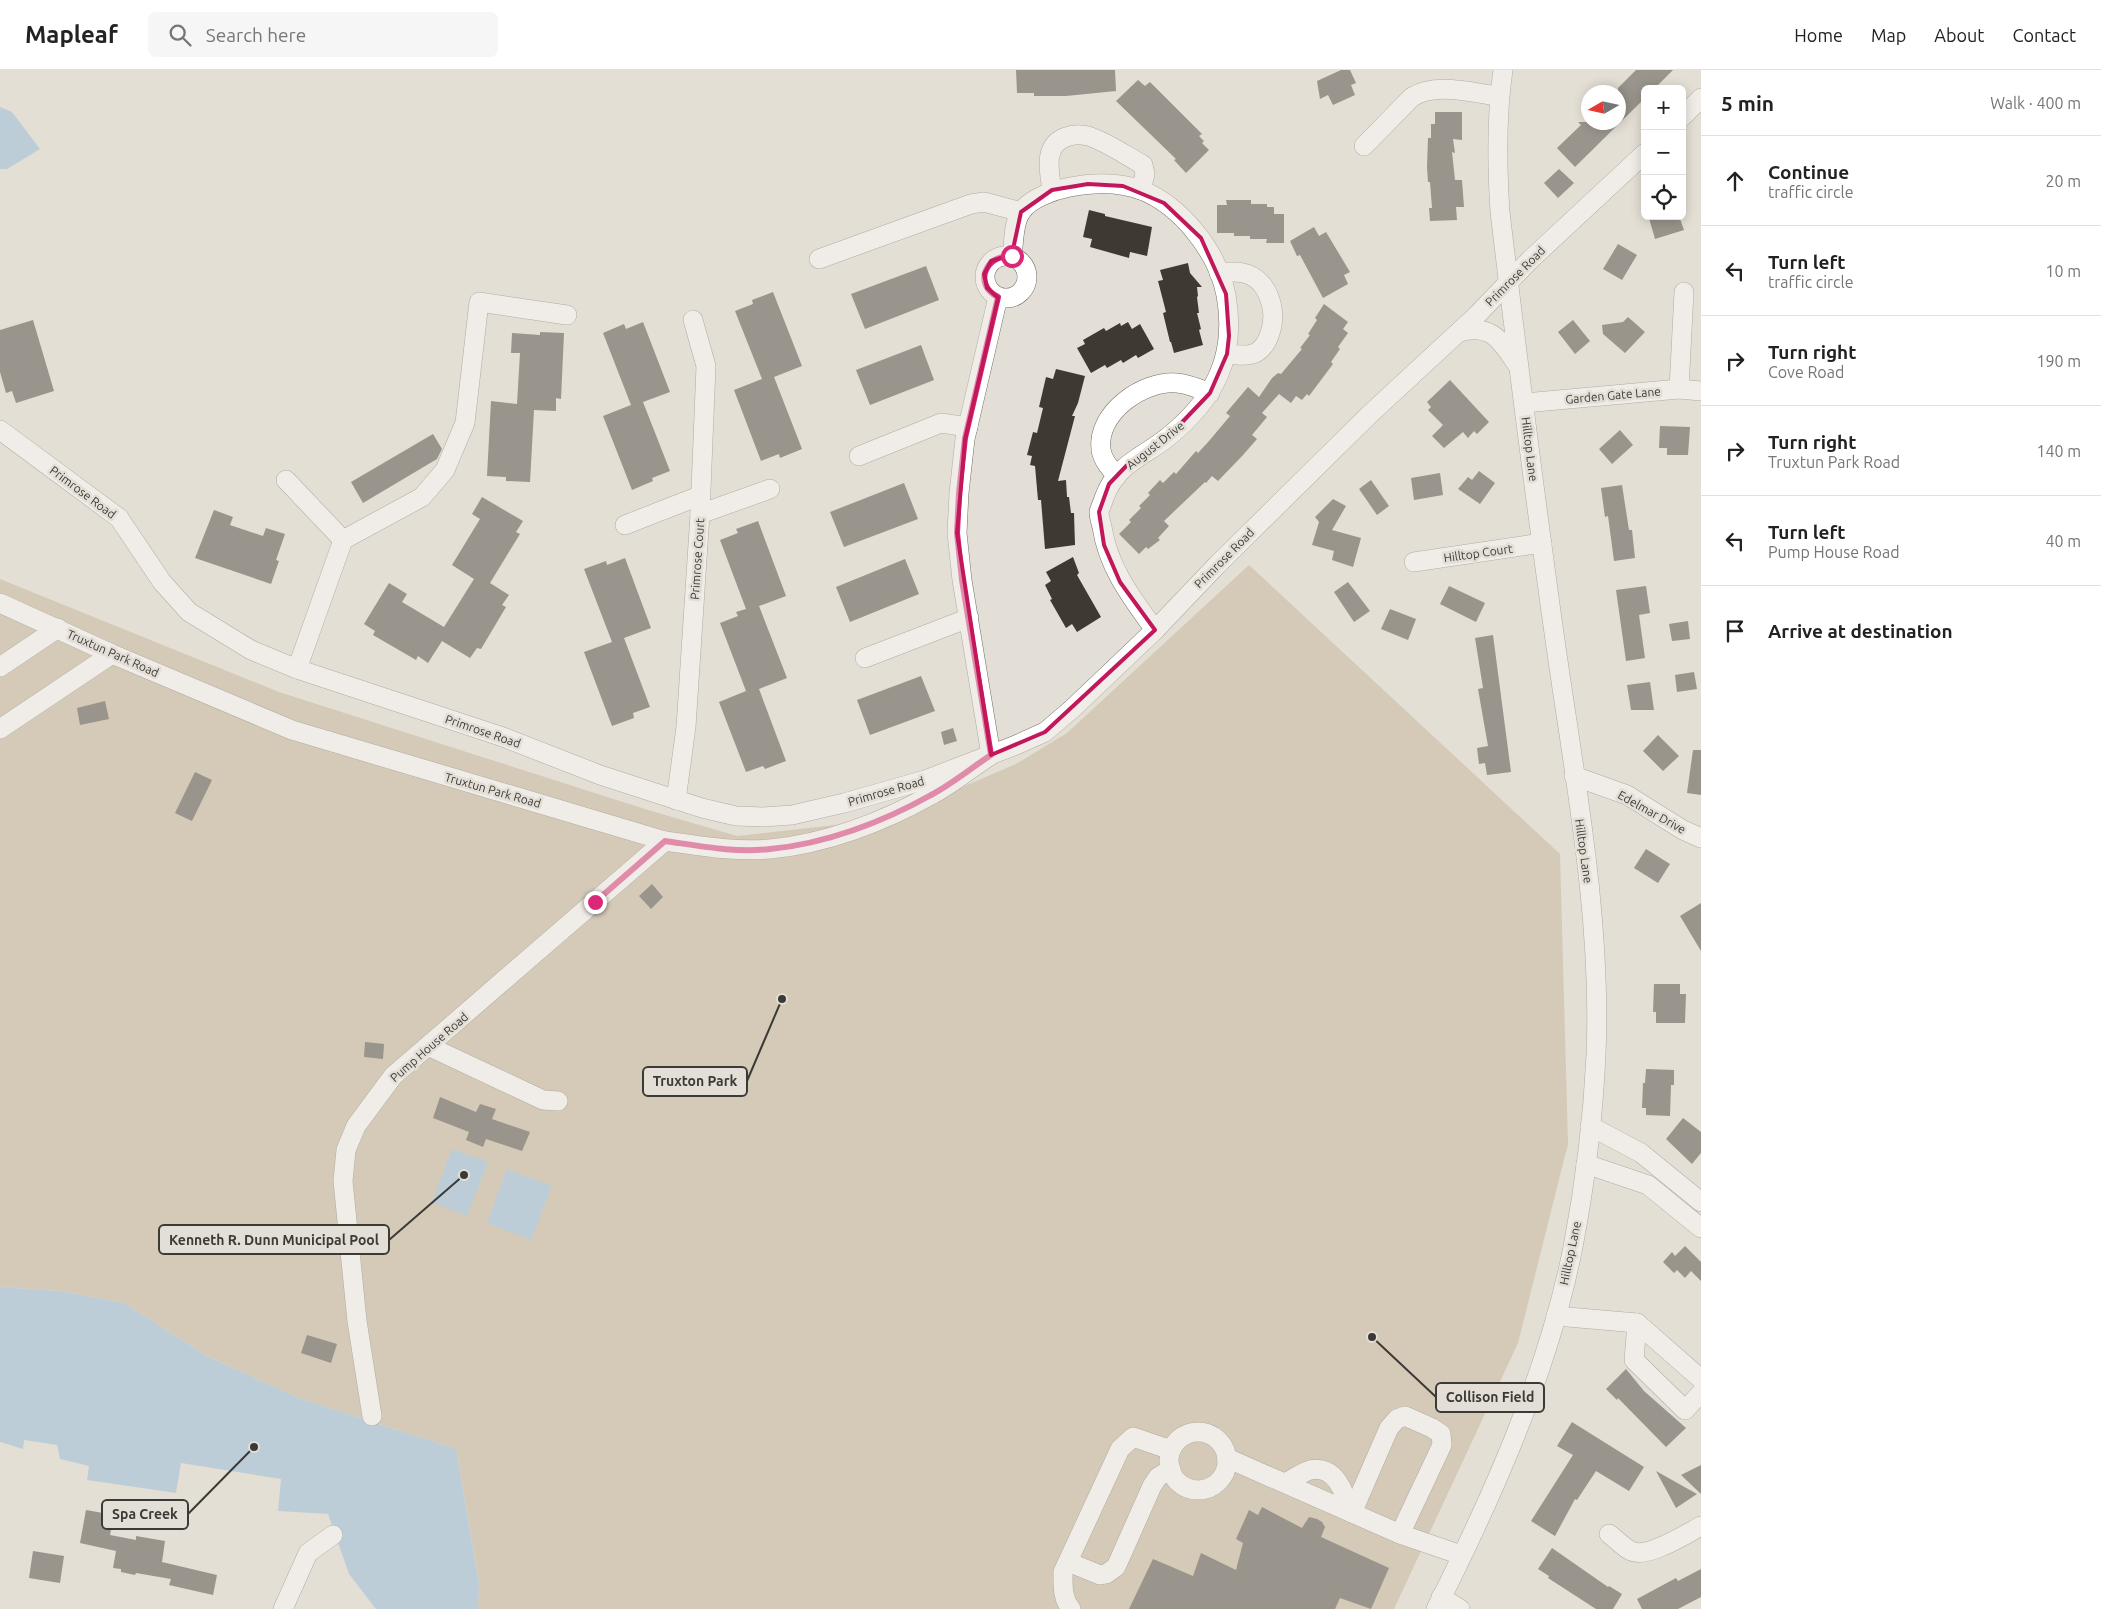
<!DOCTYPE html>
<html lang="en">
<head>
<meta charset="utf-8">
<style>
  :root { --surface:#fff; --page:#f6f6f6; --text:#222; --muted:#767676; --line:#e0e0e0 }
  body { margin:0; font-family:Ubuntu,sans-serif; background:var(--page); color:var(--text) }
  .controls { position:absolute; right:15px; top:15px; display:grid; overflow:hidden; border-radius:8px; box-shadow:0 2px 12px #0003 }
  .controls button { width:45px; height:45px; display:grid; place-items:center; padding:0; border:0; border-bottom:1px solid var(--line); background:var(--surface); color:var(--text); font:25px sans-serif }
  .compass { position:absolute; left:1581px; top:15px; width:45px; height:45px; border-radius:50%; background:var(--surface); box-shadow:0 2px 12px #0003; rotate:261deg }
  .stop { position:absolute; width:15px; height:15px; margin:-11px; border:4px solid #db2777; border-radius:50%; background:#fff }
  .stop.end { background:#db2777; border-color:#fff; box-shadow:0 1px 5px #0008 }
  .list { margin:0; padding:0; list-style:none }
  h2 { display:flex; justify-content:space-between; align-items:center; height:65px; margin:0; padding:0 20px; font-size:21px }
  h2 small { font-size:16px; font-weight:400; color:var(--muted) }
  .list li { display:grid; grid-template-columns:32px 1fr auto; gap:15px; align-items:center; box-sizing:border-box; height:90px; padding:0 20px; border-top:1px solid var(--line) }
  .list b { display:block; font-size:19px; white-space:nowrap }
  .list p { margin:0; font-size:16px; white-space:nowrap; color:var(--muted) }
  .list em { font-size:16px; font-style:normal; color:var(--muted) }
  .icon { flex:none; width:28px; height:28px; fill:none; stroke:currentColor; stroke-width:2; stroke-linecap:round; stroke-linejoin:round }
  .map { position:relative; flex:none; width:1701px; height:1539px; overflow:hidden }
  header { display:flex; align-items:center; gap:30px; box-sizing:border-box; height:70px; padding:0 25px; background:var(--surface); border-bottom:1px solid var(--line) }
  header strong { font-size:24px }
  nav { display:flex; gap:28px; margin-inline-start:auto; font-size:18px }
  .search { width:350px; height:45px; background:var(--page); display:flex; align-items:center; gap:12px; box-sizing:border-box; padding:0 18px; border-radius:8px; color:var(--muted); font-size:19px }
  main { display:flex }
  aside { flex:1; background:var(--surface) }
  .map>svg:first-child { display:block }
  .green { fill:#c1b193 }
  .water { fill:#8fb9d9 }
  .building { fill:#3e3a33 }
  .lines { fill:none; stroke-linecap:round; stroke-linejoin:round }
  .minor-casing { stroke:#736f67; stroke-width:20 }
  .minor { stroke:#fff; stroke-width:19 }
  .route { stroke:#db2777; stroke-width:6 }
  .marked { fill:none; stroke:#c2185b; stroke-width:4; stroke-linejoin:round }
  .labels { text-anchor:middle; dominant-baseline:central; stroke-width:5; stroke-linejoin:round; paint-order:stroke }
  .street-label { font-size:12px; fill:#3c3a37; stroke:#e4dfd6 }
  .leader { fill:none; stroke:#3c3a37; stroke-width:2 }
  .callout-dot { fill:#3c3a37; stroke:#e4dfd6; stroke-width:2 }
  .callout { fill:#e4dfd6; stroke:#3c3a37; stroke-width:2 }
  .callout-label { font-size:14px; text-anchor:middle; font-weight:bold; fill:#3c3a37 }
</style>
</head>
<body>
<header>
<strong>Mapleaf</strong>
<div class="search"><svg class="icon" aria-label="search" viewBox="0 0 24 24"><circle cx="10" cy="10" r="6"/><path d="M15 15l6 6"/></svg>Search here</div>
<nav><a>Home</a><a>Map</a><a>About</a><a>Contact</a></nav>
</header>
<main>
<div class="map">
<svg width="1701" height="1539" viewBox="0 0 1701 1539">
  <rect width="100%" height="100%" fill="#e4dfd6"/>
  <polygon class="green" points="1249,495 1560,784 1568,1074 1518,1273 1394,1539 478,1539 479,1512 456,1379 299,1328 207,1286 124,1233 62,1221 0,1217 0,509 279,622 648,740 737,766 844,754 953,721 1016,694 1067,663"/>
  <g class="water">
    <polygon points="0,37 12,42 40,79 7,99 0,99"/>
    <polygon points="452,1079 488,1092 467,1146 432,1132"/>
    <polygon points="507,1099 552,1116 531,1170 487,1153"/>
    <polygon points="0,1217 62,1221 124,1233 207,1286 299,1328 456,1379 479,1513 478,1539 376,1539 349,1504 328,1444 278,1441 281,1409 181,1393 176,1423 87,1410 89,1396 60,1389 57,1375 24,1370 23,1379 0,1372"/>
  </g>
  <g class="building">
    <polygon points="1016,0 1115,0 1116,21 1066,26 1034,26 1034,23 1017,23"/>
    <polygon points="1341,0 1350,0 1356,13 1351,15 1355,25 1333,35 1328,25 1320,29 1317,11"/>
    <polygon points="1636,0 1673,0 1654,19 1645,19 1645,28 1575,97 1557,78 1581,55 1578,52 1618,52 1618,18"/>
    <polygon points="1138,10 1145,16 1150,12 1202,64 1199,66 1204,71 1202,73 1209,80 1186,103 1174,90 1176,89 1116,31"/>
    <polygon points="1435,42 1462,42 1462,70 1453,69 1455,83 1452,82 1455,110 1462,110 1464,137 1456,137 1457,150 1430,151 1429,138 1432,138 1430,112 1428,112 1427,97 1428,68 1431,68 1431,54 1435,54"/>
    <polygon points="1559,99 1574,113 1558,128 1544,113"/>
    <polygon points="1226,130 1251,130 1251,134 1267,134 1267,137 1274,137 1274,144 1284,144 1284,173 1266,173 1267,169 1250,169 1250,166 1234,166 1234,163 1217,163 1217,135 1227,135"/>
    <polygon points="1089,140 1105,144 1105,146 1152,157 1147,186 1130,182 1129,188 1090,177 1092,169 1083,167"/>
    <polygon points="1656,146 1679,146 1684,160 1655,169 1649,148"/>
    <polygon points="1314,157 1319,166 1326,162 1350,202 1344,205 1348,214 1323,228 1300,185 1297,186 1290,171"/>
    <polygon points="1618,174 1637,185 1622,210 1603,199"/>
    <polygon points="1188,193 1190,203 1202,217 1197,217 1198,226 1197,227 1199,243 1197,243 1201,259 1199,260 1203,275 1174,283 1171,272 1170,272 1163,243 1166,242 1158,211 1163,210 1160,200"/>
    <polygon points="926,196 939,230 865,259 851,224"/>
    <polygon points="773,222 802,296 774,307 802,379 780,388 779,384 761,391 734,320 762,309 735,241 753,234 752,230"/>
    <polygon points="1324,234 1348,252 1343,259 1348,263 1338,277 1340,279 1331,292 1333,294 1309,326 1307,324 1302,330 1296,326 1291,333 1279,324 1262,343 1267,347 1252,365 1257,369 1243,385 1218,411 1212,406 1206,413 1205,412 1164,451 1169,456 1158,468 1160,470 1148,479 1146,477 1139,484 1119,464 1131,452 1129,450 1141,438 1139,436 1150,425 1148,423 1160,410 1163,413 1174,402 1176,404 1196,381 1198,383 1209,371 1230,346 1226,343 1248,317 1259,327 1272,308 1278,303 1281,304 1302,279 1300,278 1310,265 1308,264 1317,250 1315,248"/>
    <polygon points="1628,247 1645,262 1625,283 1603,264 1602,255 1623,252"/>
    <polygon points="33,250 54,321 16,333 12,321 6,323 0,302 0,260"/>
    <polygon points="1573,250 1590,271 1575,284 1558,262"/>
    <polygon points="643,252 670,322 643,332 670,401 652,408 653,411 632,420 603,346 631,335 603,263 624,254 626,259"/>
    <polygon points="1128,252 1132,259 1140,254 1154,279 1138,288 1136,285 1123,293 1121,290 1107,298 1105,295 1091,303 1077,278 1085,274 1083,270 1104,258 1106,261 1120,253 1121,256"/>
    <polygon points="540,262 564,263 561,329 556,328 556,341 534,340 530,412 506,411 506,407 487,406 491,331 517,334 520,283 511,283 512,263 540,265"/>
    <polygon points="921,275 934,310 870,335 856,300"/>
    <polygon points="1056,299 1085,306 1078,333 1072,346 1075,346 1058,411 1066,410 1067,427 1069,427 1071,443 1074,443 1075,475 1045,479 1041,430 1038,430 1035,396 1030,395 1032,386 1027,385 1033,362 1037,363 1043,338 1039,337 1046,307 1053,309"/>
    <polygon points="1450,310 1489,352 1477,364 1474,361 1468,368 1463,362 1444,378 1432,366 1443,355 1428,340 1431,337 1427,332"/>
    <polygon points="1660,356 1690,357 1688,385 1667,385 1667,378 1659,378"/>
    <polygon points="1620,360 1633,375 1612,394 1599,379"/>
    <polygon points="433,364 442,379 437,389 363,433 351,412"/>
    <polygon points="1479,401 1495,413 1480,434 1458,419 1468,407 1472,410"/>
    <polygon points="1440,403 1443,425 1414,430 1411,408"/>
    <polygon points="1371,410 1389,436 1377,445 1359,419"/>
    <polygon points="904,413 918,449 844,477 830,442"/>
    <polygon points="1622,415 1629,460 1632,460 1635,488 1614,491 1608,446 1605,447 1601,418"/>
    <polygon points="482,427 523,451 516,462 520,464 490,513 509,525 502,535 506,537 481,579 477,578 470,588 442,571 428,593 418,586 416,590 373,565 375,561 364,554 389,513 407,524 402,532 444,557 474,509 452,495 480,449 472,444"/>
    <polygon points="1333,429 1346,436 1332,460 1361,468 1353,497 1332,490 1334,481 1312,475 1319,452 1315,447"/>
    <polygon points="214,440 233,447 230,455 263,466 266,458 285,464 276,490 279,491 271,514 195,488"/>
    <polygon points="758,451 786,526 759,536 787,608 759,619 786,691 765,699 763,696 746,702 719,632 746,621 720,553 738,546 736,542 746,539 720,470 738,463 736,459"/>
    <polygon points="1073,487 1079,503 1077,505 1101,547 1077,562 1072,554 1066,558 1050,530 1052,529 1045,515 1051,511 1046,502"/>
    <polygon points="625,488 651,558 624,568 650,637 633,643 634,648 612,656 584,582 612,572 584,499 606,491 607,495"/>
    <polygon points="905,489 919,524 850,552 836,517"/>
    <polygon points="1348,512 1370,541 1354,552 1334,522"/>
    <polygon points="1449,516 1485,533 1476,552 1440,534"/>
    <polygon points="1646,516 1650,543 1639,545 1645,588 1626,591 1616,520"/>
    <polygon points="1390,539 1416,549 1408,570 1381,559"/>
    <polygon points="1688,551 1690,569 1672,571 1669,554"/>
    <polygon points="1493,565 1511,702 1487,705 1485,693 1479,694 1477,678 1488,676 1478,619 1483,618 1475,568"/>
    <polygon points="1694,602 1697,619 1677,622 1675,605"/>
    <polygon points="921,606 935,641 870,665 857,630"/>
    <polygon points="1650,612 1654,640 1631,640 1627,615"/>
    <polygon points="105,631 109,649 80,655 77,638"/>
    <polygon points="953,658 957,671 944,675 941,662"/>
    <polygon points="1658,665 1679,686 1663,701 1643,681"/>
    <polygon points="1693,680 1701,680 1701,725 1687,723"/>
    <polygon points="195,702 212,710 192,751 175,743"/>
    <polygon points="1646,779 1670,794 1658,813 1634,798"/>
    <polygon points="652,814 663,827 651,839 639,826"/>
    <polygon points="1701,833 1701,881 1680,846"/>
    <polygon points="1654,914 1680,914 1680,924 1686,924 1685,953 1656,953 1656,942 1653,942"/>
    <polygon points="365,972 384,974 383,989 364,987"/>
    <polygon points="1646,999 1674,1000 1674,1015 1671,1015 1670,1046 1646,1045 1646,1038 1642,1038 1643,1013 1645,1013"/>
    <polygon points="440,1027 476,1042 480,1034 496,1039 492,1049 530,1062 522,1081 486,1069 483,1077 466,1070 469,1062 433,1048"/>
    <polygon points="1683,1048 1701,1062 1701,1083 1692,1094 1666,1069"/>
    <polygon points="1685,1176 1701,1192 1701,1211 1691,1201 1685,1208 1677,1200 1674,1203 1663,1192 1672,1182 1675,1186"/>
    <polygon points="307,1265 337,1274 331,1293 301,1283"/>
    <polygon points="1626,1299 1644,1321 1686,1358 1666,1377 1618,1328 1617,1330 1606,1319"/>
    <polygon points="1572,1352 1644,1397 1629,1421 1596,1401 1577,1430 1575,1429 1555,1466 1531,1451 1573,1385 1557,1376"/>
    <polygon points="1701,1395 1701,1424 1681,1405"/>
    <polygon points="1656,1401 1697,1424 1676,1438"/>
    <polygon points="1262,1437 1302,1458 1309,1447 1317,1449 1322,1452 1325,1457 1321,1467 1389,1498 1371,1539 1340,1528 1335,1539 1129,1539 1153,1489 1193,1506 1201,1483 1236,1500 1243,1473 1236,1469 1249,1440 1258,1445"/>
    <polygon points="86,1440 114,1445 110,1465 136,1470 136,1466 165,1471 162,1492 217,1505 213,1525 169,1515 171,1509 136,1503 135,1505 121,1502 121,1499 113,1498 116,1481 80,1473"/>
    <polygon points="1552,1478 1608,1517 1609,1516 1622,1524 1613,1539 1596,1539 1548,1508 1549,1506 1538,1499"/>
    <polygon points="33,1481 64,1486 60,1513 29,1508"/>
    <polygon points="1701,1499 1701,1527 1678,1539 1642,1539 1637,1529 1676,1508 1678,1511"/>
  </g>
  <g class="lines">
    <g class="minor-casing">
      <g id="minor">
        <polyline points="1682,47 1701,28"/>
        <path d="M1364,76L1412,27C1436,12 1472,23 1499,26"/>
        <path d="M1052,120C1049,101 1043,75 1066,67C1073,64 1080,64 1088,66C1105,71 1127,86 1143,95L1145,104L1141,120"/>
        <circle cx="1006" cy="207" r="21"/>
        <path d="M1012,186C1014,174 1013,153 1021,142C1030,128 1055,120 1070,117C1092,113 1119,112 1141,120C1182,136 1218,183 1226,225C1237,286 1215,329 1168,367C1142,388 1117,393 1104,428C1103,432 1100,438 1099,442C1099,447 1101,453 1102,457C1108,497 1131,527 1155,560"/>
        <polyline points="819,189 971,134 984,132 1021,142"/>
        <path d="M1219,203C1227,202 1235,201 1243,203C1268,208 1278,241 1270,263C1268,269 1264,278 1257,282C1249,287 1236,285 1227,284"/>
        <path d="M1459,262C1492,253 1501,271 1518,296"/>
        <polyline points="1679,319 1684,222"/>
        <polyline points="1524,333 1679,319 1701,321"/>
        <polyline points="0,360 119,448 162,512 189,542 251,580 297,599 503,667 600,705 702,738 736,746 763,747 792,745 844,733 925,710 1016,675 1045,662 1072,639 1155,560 1217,495 1370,344 1476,246 1530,190 1645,83"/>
        <polyline points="859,386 941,353 968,357"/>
        <path d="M1117,406C1110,398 1103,391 1101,380C1096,343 1143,310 1177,313C1188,314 1200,319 1210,323"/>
        <polyline points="286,410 343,470"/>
        <polyline points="700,444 770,419"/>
        <polyline points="625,455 699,426"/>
        <polyline points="1414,492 1542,473"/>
        <path d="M0,533L112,584L292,660L665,771C700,776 735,782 770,779C825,774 883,752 931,725C952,714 971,698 991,685L962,510L957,463L959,423L965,369L998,227"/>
        <polyline points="865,588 969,548"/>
        <polyline points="0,597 58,558"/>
        <polyline points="297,599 343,470 422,427 445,400 465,353 479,232 567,245"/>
        <polyline points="0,659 112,584"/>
        <polyline points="1574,706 1627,725 1683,760 1701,768"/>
        <polyline points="676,730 686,657 700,444 706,296 693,250"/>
        <polyline points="428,976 543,1030 558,1031"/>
        <polyline points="1590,1056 1641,1083 1701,1132"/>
        <polyline points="1586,1094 1648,1115 1701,1158"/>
        <polyline points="1556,1246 1637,1253 1701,1309"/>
        <polyline points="1637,1253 1634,1290 1685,1340 1701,1323"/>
        <polyline points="372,1346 357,1251 343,1111 346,1080 356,1056 393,1006 665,771"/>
        <circle cx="1198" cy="1391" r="29"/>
        <polyline points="1227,1388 1400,1464 1461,1485"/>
        <path d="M1285,1413C1293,1409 1301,1403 1310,1400C1334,1394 1346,1422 1348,1441"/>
        <polyline points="1352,1443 1389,1358 1397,1349 1405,1346 1432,1358 1441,1364 1442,1375 1400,1464"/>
        <path d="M1609,1464C1616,1469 1623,1477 1631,1481C1647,1489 1686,1464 1701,1456"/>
        <polyline points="1068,1492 1100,1505 1106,1504 1116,1497 1152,1416 1158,1407 1171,1399"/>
        <polyline points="1441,1527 1460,1539"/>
        <polyline points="283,1539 308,1483 333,1465"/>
        <path d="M1071,1539C1062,1528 1063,1516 1063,1502L1120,1379L1133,1367L1171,1380"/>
        <path d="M1436,1539C1493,1425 1548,1303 1573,1177C1585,1114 1593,1049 1596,985C1602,848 1574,705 1555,570C1535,428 1517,285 1500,142C1497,95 1496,47 1503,0"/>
      </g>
    </g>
    <use href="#minor" class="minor"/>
  </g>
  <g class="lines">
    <path class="route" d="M595,832L665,771C700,776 735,783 770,779C825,774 883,752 931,725C952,714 971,698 991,685L962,510L957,463L959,423L965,368L998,227C973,215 985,184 1012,186"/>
  </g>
  <path d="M0 0H1701V1539H0ZM1088,114L1123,116L1164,133L1201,168L1226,224L1229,266L1227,284L1210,323L1167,368L1130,392L1109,414L1099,442L1104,475L1120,512L1155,560L1045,662L991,685L957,463L965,369L998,228L987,218L984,204L991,191L1012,184L1021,142L1052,120Z" fill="#e4dfd6" fill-opacity=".55" fill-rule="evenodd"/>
  <path class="marked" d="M1088,114L1123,116L1164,133L1201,168L1226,224L1229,266L1227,284L1210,323L1167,368L1130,392L1109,414L1099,442L1104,475L1120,512L1155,560L1045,662L991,685L957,463L965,369L998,228L987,218L984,204L991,191L1012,184L1021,142L1052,120Z"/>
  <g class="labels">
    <g class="street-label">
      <text transform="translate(1515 206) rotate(-45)">Primrose Road</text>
      <text transform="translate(1613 325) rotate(-5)">Garden Gate Lane</text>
      <text transform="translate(1155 375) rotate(-38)">August Drive</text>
      <text transform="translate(1530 379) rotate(83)">Hilltop Lane</text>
      <text transform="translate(83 422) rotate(37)">Primrose Road</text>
      <text transform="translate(1478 483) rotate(-8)">Hilltop Court</text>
      <text transform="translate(1224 488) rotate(-45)">Primrose Road</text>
      <text transform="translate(697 489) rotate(-86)">Primrose Court</text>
      <text transform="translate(113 583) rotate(24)">Truxtun Park Road</text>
      <text transform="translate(483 661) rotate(19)">Primrose Road</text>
      <text transform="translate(493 720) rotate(16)">Truxtun Park Road</text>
      <text transform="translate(886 721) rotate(-16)">Primrose Road</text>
      <text transform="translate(1652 742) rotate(29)">Edelmar Drive</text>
      <text transform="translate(1584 781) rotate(82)">Hilltop Lane</text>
      <text transform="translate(429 977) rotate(-41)">Pump House Road</text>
      <text transform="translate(1570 1183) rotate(-78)">Hilltop Lane</text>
    </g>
  </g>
  <path class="leader" d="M782 929L747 1011M464 1105L389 1170M1372 1267L1436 1327M254 1377L188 1444"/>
  <g class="callout-dot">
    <circle cx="782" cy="929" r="5"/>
    <circle cx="464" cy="1105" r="5"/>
    <circle cx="1372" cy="1267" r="5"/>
    <circle cx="254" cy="1377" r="5"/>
  </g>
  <g class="callout">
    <rect x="643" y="997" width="104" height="29" rx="5"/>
    <rect x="159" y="1155" width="230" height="29" rx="5"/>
    <rect x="1436" y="1313" width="108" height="29" rx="5"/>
    <rect x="102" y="1430" width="86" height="29" rx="5"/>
  </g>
  <g class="callout-label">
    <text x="695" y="1016">Truxton Park</text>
    <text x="274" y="1175">Kenneth R. Dunn Municipal Pool</text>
    <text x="1490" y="1332">Collison Field</text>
    <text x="145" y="1449">Spa Creek</text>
  </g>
</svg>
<div class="controls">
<button>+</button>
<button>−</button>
<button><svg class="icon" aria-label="locate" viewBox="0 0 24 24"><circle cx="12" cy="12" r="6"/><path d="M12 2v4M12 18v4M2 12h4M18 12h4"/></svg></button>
</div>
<svg class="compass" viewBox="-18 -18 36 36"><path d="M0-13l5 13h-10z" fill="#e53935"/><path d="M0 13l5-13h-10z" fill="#767676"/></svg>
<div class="stop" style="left:1012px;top:186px"></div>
<div class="stop end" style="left:595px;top:832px"></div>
</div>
<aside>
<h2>5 min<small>Walk · 400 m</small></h2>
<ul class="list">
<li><svg class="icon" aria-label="ahead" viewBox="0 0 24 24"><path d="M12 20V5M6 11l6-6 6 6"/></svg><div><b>Continue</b><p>traffic circle</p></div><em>20 m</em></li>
<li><svg class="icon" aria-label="left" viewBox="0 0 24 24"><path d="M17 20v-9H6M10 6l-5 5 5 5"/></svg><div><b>Turn left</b><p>traffic circle</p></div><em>10 m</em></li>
<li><svg class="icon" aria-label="right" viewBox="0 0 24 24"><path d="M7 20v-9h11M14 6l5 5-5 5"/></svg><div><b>Turn right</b><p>Cove Road</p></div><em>190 m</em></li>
<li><svg class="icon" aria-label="right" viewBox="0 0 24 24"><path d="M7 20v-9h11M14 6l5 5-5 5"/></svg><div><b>Turn right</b><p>Truxtun Park Road</p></div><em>140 m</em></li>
<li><svg class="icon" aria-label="left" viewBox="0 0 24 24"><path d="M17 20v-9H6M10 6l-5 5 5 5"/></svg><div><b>Turn left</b><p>Pump House Road</p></div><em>40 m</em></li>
<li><svg class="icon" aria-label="arrive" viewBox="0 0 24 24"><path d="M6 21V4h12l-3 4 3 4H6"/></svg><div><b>Arrive at destination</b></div></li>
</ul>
</aside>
</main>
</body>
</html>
